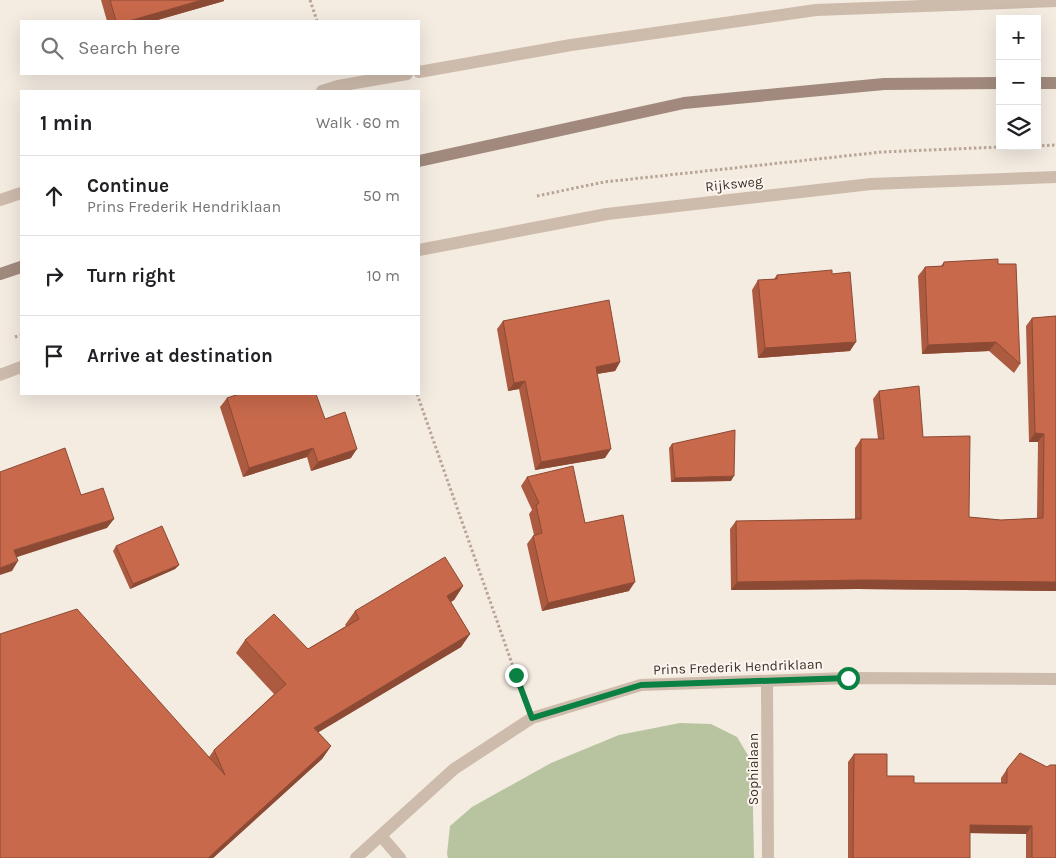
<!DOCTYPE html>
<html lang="en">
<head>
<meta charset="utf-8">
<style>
  :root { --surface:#fff; --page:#f2f2f2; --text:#202124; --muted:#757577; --line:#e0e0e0 }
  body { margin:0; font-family:Karla,sans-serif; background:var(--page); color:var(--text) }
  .controls { position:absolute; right:15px; top:15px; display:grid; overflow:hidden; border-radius:0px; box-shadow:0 5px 20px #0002 }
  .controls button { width:45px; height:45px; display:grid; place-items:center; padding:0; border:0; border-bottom:1px solid var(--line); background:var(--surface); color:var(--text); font:25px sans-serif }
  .stop { position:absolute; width:15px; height:15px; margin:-11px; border:4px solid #0b8043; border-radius:50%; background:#fff }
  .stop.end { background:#0b8043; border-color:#fff; box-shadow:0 1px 5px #0008 }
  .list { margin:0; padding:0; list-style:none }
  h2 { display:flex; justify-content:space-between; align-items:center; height:65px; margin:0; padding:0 20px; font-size:21px }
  h2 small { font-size:16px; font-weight:400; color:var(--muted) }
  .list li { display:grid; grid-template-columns:32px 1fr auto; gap:15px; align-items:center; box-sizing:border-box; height:80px; padding:0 20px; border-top:1px solid var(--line) }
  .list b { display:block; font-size:19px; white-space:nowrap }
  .list p { margin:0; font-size:16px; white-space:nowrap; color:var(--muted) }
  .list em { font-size:16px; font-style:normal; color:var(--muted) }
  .icon { flex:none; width:28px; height:28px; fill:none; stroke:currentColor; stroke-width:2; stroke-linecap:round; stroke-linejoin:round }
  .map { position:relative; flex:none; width:1056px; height:858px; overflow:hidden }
  .search { position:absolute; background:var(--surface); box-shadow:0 5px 20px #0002; left:20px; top:20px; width:400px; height:55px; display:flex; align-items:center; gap:12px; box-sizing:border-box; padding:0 18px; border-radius:0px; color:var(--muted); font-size:19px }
  .panel { position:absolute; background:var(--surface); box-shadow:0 5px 20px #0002; left:20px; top:90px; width:400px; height:305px; border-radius:0px }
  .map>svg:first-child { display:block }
  .green { fill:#b8c4a0 }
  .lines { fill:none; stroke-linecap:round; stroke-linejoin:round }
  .path { stroke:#b9a596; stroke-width:3; stroke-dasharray:2.5 2.5; stroke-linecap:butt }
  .street { stroke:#cdbbac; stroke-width:12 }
  .secondary { stroke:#a18a7d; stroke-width:12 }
  .wall { fill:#ac5a40 }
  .shaded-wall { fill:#8c4a34 }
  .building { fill:#c8694b; stroke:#8c4a34 }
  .route { stroke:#0b8043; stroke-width:6 }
  .labels { text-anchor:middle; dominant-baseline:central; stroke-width:4; stroke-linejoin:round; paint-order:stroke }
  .street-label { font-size:14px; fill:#3b302b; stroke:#fbf5ee }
</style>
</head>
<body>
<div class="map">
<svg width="1056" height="858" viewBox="0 0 1056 858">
  <rect width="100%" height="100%" fill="#f4ebe1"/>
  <polygon class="green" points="680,723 711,724 737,737 752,762 754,858 448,858 447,854 450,826 472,807 551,763 619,735"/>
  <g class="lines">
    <g class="path">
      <polyline points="310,0 317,21"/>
      <polyline points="1037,146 1056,145"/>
      <polyline points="537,196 604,182 882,152 1024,146"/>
      <polyline points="15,337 21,335"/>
      <polyline points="417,394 522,692"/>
    </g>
    <g class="street">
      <polyline points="419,72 571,45 816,10 1056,1"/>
      <polyline points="322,91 338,86 407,74"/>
      <polyline points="0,200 21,193"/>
      <polyline points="419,250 607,214 871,184 1056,177"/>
      <polyline points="0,375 21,367"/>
      <polyline points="767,681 768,858"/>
      <polyline points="381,836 400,858"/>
      <polyline points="356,858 454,769 532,718 641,685 848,678 1056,679"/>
    </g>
    <g class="secondary">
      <polyline points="1037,83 1056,83"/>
      <polyline points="419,161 684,103 884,84 1000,83"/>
      <polyline points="0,274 21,267"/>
    </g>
  </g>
  <g class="wall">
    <polygon points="101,0 224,0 224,1 154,21 107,21"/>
    <polygon points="944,262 998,264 1020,364 1014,373 989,351 922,354 918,276 925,267 941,266"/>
    <polygon points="832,274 850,351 758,358 752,290 758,280 774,279 777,275"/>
    <polygon points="1056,316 1056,591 858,589 731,590 730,529 736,521 855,519 855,448 861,439 878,439 873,399 879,391 923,437 969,517 1001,520 1037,518 1038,442 1029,442 1026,326 1032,318"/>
    <polygon points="503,321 620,362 615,371 597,374 605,458 535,470 519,389 508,391 497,329"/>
    <polygon points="227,398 325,419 351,458 311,471 307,457 243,477 220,407"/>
    <polygon points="672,444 731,481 671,482 669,448"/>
    <polygon points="527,477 585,523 629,591 542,611 527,544 533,536 534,535 529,514 532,510 521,486"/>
    <polygon points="116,546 179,565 175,569 130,589 113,551"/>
    <polygon points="463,586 454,600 451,602 470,634 461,647 318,732 331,746 322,759 213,858 209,757 214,750 274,694 236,653 245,640 308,649 346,626 345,625 355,611"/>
    <polygon points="854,754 887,776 914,783 1001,783 1001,778 1007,769 1056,858 1026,858 1026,834 970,833 970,858 848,858 848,762"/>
  </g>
  <g class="shaded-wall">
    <polygon points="202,0 224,0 224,1 154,21 129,21"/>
    <polygon points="856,342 850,351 758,358 765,348"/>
    <polygon points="996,342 989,351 922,354 928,345"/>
    <polygon points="620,362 615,371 590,375 596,367"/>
    <polygon points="525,381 519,389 508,391 514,383"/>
    <polygon points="1035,433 1044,434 1038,442 1029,442"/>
    <polygon points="313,448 307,457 243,477 249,468"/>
    <polygon points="357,449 351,458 311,471 318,462"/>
    <polygon points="611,449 605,458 535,470 541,462"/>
    <polygon points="734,476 731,481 671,482 675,478"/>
    <polygon points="114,519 107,528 8,560 14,550"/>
    <polygon points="18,561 12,571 0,575 0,568"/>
    <polygon points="179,565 175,569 130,589 133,584"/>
    <polygon points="864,580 1056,582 1056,591 858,589 731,590 737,582"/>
    <polygon points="635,582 629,591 542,611 548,603"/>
    <polygon points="463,586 454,600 438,609 447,596"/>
    <polygon points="470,634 461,647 304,741 314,728"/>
    <polygon points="331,746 322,759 213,858 208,858"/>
    <polygon points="970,825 1032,826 1026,834 964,833"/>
  </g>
  <g class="building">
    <polygon points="110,0 202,0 129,21 116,21"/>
    <polygon points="998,259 998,264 1016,264 1020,364 996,342 928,345 925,267 943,266 944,262"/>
    <polygon points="832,270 832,274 850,272 856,342 765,348 758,280 777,279 777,275"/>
    <polygon points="609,300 620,362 596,367 611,449 541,462 525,381 514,383 503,321"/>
    <polygon points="1056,316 1056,582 864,580 737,582 736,521 861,519 861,439 884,439 879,391 919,386 923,437 970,436 969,517 1001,520 1043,518 1044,434 1035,433 1032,318"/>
    <polygon points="239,394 316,394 325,419 345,412 357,449 318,462 313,448 249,468 227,398"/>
    <polygon points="735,430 734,476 675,478 672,444"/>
    <polygon points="65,448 81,495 103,488 114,519 14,550 18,561 0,568 0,472"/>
    <polygon points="573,466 585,523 623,515 635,582 548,603 533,536 542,533 536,505 539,503 527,477"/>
    <polygon points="162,526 179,565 133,584 116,546"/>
    <polygon points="445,557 463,586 447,596 470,634 314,728 331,746 208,858 0,858 0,634 77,609 225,775 214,750 286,684 245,640 274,614 308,649 359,619 355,611"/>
    <polygon points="1020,753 1047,767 1050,765 1056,765 1056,858 1032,858 1032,826 970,825 970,858 853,858 854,754 887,754 887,776 914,776 914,783 1007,783 1007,769"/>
  </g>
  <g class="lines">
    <polyline class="route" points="516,675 532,718 641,685 848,678"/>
  </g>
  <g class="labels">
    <g class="street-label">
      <text transform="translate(734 184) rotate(-6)">Rijksweg</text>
      <text transform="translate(738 667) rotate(-2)">Prins Frederik Hendriklaan</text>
      <text transform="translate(753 769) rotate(-90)">Sophialaan</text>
    </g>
  </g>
</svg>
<div class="controls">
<button>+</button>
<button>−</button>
<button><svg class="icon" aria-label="layers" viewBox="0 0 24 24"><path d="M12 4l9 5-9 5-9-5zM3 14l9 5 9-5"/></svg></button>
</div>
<div class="stop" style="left:848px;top:678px"></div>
<div class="stop end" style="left:516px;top:675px"></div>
<div class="search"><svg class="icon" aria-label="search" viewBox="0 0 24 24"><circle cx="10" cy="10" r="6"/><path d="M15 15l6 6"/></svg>Search here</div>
<section class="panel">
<h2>1 min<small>Walk · 60 m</small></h2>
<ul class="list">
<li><svg class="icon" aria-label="ahead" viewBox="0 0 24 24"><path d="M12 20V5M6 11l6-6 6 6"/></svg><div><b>Continue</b><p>Prins Frederik Hendriklaan</p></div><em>50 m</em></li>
<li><svg class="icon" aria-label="right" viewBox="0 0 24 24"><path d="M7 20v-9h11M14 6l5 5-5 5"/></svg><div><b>Turn right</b></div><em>10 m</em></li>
<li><svg class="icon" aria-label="arrive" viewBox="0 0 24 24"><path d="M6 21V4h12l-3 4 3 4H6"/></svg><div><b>Arrive at destination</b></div></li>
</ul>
</section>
</div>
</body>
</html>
